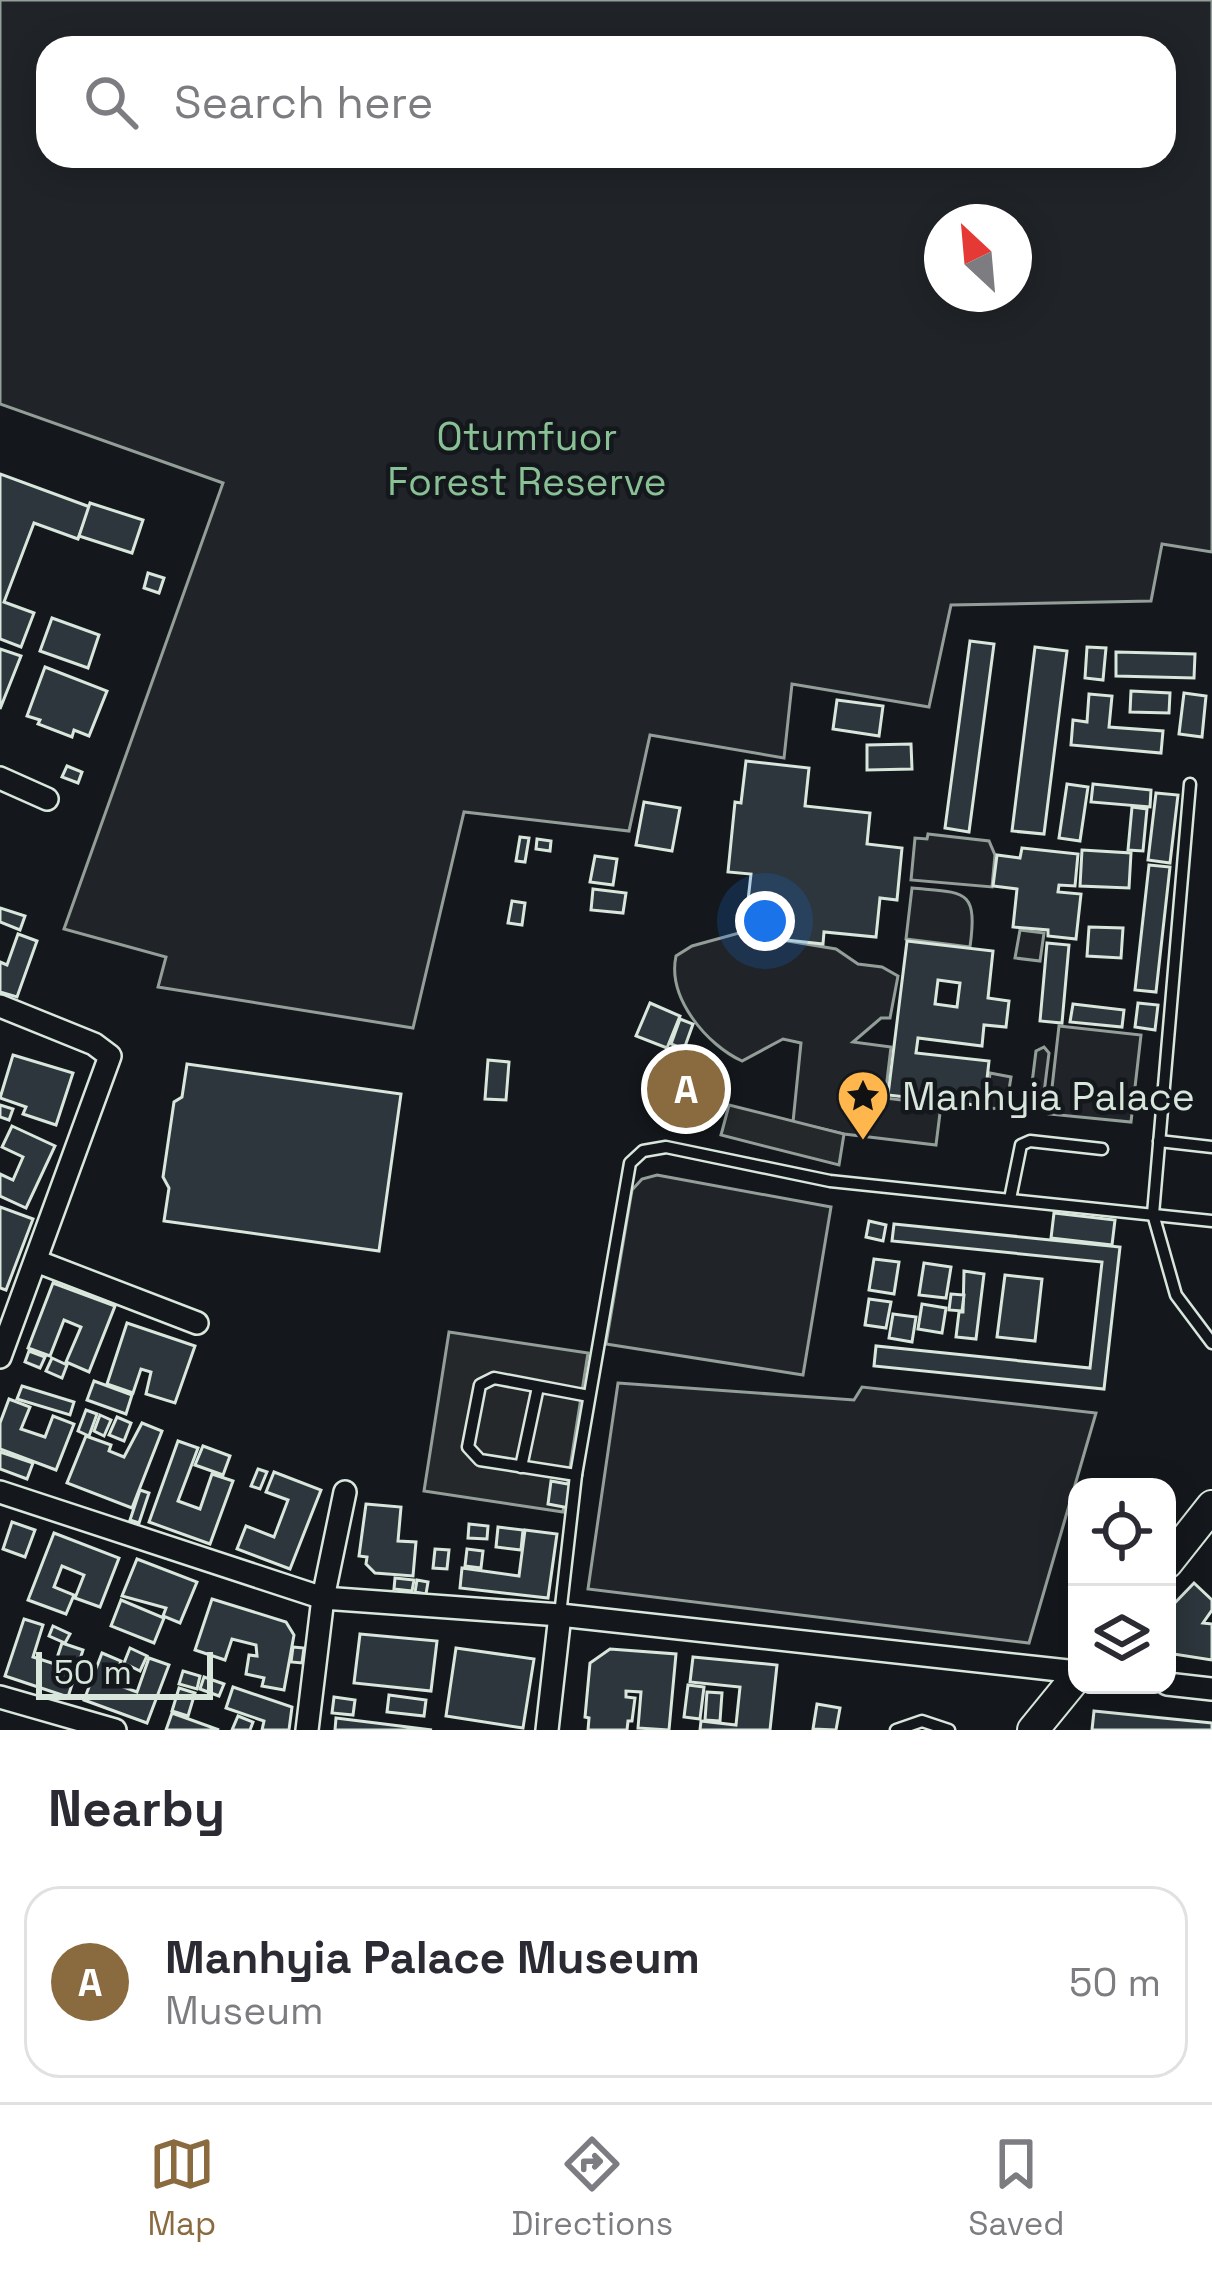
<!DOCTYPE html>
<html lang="en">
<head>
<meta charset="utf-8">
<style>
  :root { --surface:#fff; --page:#f7f7f7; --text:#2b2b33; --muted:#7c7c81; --line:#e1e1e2; --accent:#8a6a3f }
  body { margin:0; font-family:"Space Grotesk",sans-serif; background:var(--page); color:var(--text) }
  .controls { position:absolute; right:36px; bottom:36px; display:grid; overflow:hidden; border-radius:24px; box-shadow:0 6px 30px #0003 }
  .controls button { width:108px; height:108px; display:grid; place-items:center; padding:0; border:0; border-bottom:3px solid var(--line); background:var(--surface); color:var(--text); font:60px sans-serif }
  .compass { position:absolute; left:924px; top:204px; width:108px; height:108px; border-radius:50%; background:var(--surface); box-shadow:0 6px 30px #0003; rotate:334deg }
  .scale { position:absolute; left:36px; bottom:30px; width:177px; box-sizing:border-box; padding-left:12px; border:6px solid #d8e6dc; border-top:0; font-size:33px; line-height:42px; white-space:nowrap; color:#d8e6dc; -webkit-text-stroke:9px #14181c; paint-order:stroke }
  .you { position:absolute; left:765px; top:921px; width:42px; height:42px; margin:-30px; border:9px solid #fff; border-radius:50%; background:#1a73e8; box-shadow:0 0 0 18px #1a73e833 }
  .badge { display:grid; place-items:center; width:78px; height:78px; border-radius:50%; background:var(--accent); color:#fff; font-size:39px; font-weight:700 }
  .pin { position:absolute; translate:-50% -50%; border:6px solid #fff; box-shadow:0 3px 12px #0006 }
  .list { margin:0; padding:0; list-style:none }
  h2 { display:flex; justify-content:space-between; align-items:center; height:156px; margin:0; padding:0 48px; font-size:51px }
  h2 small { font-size:39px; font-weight:400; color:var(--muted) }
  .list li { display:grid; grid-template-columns:78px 1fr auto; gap:36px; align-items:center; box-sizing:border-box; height:192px; margin:0 24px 24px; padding:0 24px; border:3px solid var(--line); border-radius:36px }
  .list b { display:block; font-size:45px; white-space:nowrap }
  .list p { margin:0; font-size:39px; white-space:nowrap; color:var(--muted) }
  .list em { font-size:39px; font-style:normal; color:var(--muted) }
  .icon { flex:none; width:66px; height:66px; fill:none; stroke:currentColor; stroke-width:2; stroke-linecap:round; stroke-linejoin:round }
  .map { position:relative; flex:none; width:1212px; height:1730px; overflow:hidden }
  .search { position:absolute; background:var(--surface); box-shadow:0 6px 30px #0003; left:36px; right:36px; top:36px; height:132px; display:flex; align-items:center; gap:30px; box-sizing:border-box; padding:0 42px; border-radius:36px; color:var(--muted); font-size:45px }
  .sheet { height:372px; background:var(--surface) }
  nav { display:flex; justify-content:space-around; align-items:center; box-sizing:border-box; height:168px; border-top:3px solid var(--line); background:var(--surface); font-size:33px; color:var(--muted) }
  nav a { display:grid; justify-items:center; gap:6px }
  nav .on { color:var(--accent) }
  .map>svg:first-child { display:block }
  .green { fill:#202428; stroke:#939e99; stroke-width:3; fill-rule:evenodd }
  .parking { fill:#24282b; stroke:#939e99; stroke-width:3 }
  .building { fill:#2c363c; stroke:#d8e6dc; stroke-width:3; fill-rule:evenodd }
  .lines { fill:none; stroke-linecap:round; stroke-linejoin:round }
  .service-casing { stroke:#d8e6dc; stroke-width:15 }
  .minor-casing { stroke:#d8e6dc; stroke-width:26 }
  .secondary-casing { stroke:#d8e6dc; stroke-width:34 }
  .service { stroke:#14181c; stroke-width:10 }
  .minor { stroke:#14181c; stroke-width:21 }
  .secondary { stroke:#14181c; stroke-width:30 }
  .labels { text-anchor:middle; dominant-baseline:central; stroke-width:9; stroke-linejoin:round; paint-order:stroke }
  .park-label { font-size:39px; fill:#8ac095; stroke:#14181c }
  .poi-label { font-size:39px; fill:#d8e6dc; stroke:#14181c; text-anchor:start }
</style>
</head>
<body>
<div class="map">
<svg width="1212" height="1730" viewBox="0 0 1212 1730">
  <rect width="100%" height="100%" fill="#14181c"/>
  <g class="green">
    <path d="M0,0H1212V552L1162,544L1151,601L951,605L929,707L792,684L784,758L650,735L629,831L464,812L413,1028L158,987L166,957L64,929L223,483L0,404ZM48,48H1164V156H48ZM942,222H1014V294H942Z"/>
    <polygon points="928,834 989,841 995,855 992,887 911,880 915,838 927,839"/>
    <path d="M912,888C965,893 978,888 970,947L906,939Z"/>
    <polygon points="1020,930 1044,933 1040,961 1015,958"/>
    <path d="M739,933L836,949L858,964L882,967L898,976L890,1018H881L853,1042L891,1047L885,1098L941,1105L936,1145L844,1134L793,1122L801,1043L783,1039L742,1061C707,1045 667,998 676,956L692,946Z"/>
    <polygon points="1059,1026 1141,1035 1131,1122 1049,1114"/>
    <polygon points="1044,1047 1049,1053 1043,1101 1034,1104 1030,1099 1036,1051"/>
    <polygon points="990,1073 1011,1077 1006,1109 986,1108"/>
    <polygon points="657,1175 831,1207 803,1375 606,1344 632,1190 642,1179"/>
    <polygon points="618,1383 854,1400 862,1387 1096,1413 1029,1643 588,1589"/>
  </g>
  <g class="parking">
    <polygon points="729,1105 844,1134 839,1165 721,1135"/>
    <polygon points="449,1332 588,1353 563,1512 424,1491"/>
  </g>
  <g class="building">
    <polygon points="0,474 90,507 78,539 34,523 4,602 34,613 21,647 0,639"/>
    <polygon points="90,503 143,520 132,553 79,536"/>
    <polygon points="148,573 164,578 159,593 144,588"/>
    <polygon points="52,618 99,635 88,668 40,651"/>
    <polygon points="970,641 994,644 969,832 945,828"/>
    <polygon points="1035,647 1067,651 1044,834 1012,831"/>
    <polygon points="1087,647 1106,648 1103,680 1085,678"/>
    <polygon points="0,649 21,656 0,709"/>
    <polygon points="1116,652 1195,654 1194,678 1116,676"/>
    <polygon points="45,667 107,691 89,736 74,730 72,737 38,724 40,720 27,716"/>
    <polygon points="1131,691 1170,693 1169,713 1130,712"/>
    <polygon points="1184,693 1206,696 1202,737 1179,734"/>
    <polygon points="1089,694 1112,696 1109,727 1163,731 1161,753 1071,745 1073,720 1087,722"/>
    <polygon points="837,700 883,706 879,736 833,729"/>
    <polygon points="911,744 912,769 867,770 867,745"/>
    <polygon points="746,761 809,768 805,806 870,813 867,844 902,848 897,900 880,898 876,937 824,932 823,944 777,939 779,921 746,918 751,874 728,872 735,802 741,803"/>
    <polygon points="67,766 82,772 78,783 62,777"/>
    <polygon points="1067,784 1088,787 1080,841 1059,838"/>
    <polygon points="1093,784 1151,790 1150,807 1091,802"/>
    <polygon points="1156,793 1178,795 1170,863 1148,860"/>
    <polygon points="644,802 680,808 672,851 636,845"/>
    <polygon points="1132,807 1147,809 1143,851 1128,850"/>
    <polygon points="520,837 529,838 525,862 516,861"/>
    <polygon points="537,839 551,841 550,851 536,849"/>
    <polygon points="1022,848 1078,854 1075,886 1059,885 1058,892 1081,894 1076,939 1048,936 1048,930 1013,927 1017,889 993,886 997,855 1020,858"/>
    <polygon points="1082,850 1131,853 1129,888 1080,886"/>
    <polygon points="595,856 617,859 613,885 590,882"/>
    <polygon points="1149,865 1170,867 1156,992 1135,990"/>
    <polygon points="593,889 626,893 623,913 591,910"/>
    <polygon points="512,901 525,903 522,925 508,923"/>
    <polygon points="0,908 25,916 20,930 0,922"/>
    <polygon points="1089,927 1123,928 1121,958 1087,956"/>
    <polygon points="18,934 37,941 17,997 0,992 0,962 7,965"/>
    <path d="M907,941L993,951L988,998L1009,1001L1006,1027L984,1025L982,1046L918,1038L916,1053L989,1061L984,1106L888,1095ZM938,980L960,983L957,1007L935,1004Z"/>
    <polygon points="1047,943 1069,945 1062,1023 1040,1021"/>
    <polygon points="650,1003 680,1016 667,1048 636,1036"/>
    <polygon points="1138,1003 1158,1005 1155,1030 1135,1027"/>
    <polygon points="1073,1004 1124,1010 1122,1027 1070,1022"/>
    <polygon points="680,1019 693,1024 684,1049 671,1044"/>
    <polygon points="670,1053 726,1076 709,1118 692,1111 689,1119 669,1111 672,1103 652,1095"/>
    <polygon points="13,1055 73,1073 56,1125 23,1114 26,1107 0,1098"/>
    <polygon points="488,1060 509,1062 506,1100 485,1099"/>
    <polygon points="187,1064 401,1094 379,1251 164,1221 169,1188 163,1177 174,1102 182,1097"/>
    <polygon points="0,1105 13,1109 9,1120 0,1117"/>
    <polygon points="12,1126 55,1146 26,1208 0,1196 0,1174 13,1180 23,1157 2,1147"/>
    <polygon points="0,1207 33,1219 6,1290 0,1288"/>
    <polygon points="1054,1213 1115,1220 1112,1245 1051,1238"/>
    <polygon points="869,1221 886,1225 883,1241 866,1237"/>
    <polygon points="894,1224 1120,1247 1104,1389 874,1366 876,1346 1090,1368 1102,1262 892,1241"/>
    <polygon points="874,1259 899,1262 894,1294 869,1290"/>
    <polygon points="924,1263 951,1267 946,1298 919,1295"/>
    <polygon points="964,1271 984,1274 976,1339 956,1337 959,1312 963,1312"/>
    <polygon points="1005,1275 1042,1279 1035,1341 997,1337"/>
    <polygon points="53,1283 115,1306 89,1372 66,1362 81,1327 64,1320 50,1356 28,1348"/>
    <polygon points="951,1294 964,1295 962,1311 949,1310"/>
    <polygon points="869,1299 891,1302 886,1328 865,1325"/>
    <polygon points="922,1304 946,1308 942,1333 918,1329"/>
    <polygon points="893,1314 916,1317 912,1342 889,1338"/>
    <polygon points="127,1323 195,1346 175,1403 146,1394 151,1372 141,1369 133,1393 107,1384"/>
    <polygon points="29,1351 45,1357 40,1368 25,1362"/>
    <polygon points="52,1358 67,1365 62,1378 46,1371"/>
    <polygon points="94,1381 132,1395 126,1414 87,1400"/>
    <polygon points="22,1386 74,1402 70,1415 17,1399"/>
    <polygon points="9,1399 30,1407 21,1429 45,1437 53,1416 74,1424 56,1470 0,1449 0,1423"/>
    <polygon points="86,1410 97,1414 89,1436 78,1431"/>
    <polygon points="100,1415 111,1420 104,1436 94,1431"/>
    <polygon points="117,1417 131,1423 124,1441 109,1435"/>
    <polygon points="142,1423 162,1431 132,1508 67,1483 86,1436 111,1445 109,1451 124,1457"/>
    <polygon points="178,1441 198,1448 178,1501 200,1509 212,1474 233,1481 210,1544 149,1522"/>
    <polygon points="203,1446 230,1456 223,1475 195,1465"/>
    <polygon points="0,1452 33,1463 27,1479 0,1469"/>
    <polygon points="258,1469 267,1472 260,1489 251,1486"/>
    <polygon points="274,1472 321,1490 290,1569 237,1549 246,1526 274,1537 288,1500 266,1492"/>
    <polygon points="551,1481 573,1485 569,1508 548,1504"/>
    <polygon points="140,1490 149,1493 139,1523 130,1520"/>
    <polygon points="366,1504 401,1507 398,1541 416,1542 413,1576 375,1573 366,1564 367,1557 359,1556"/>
    <polygon points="12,1522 35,1530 25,1557 3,1549"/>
    <polygon points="469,1524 488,1526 487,1539 468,1538"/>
    <polygon points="498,1527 523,1530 521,1550 496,1547"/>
    <polygon points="525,1530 557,1534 548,1598 460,1588 462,1568 519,1576"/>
    <polygon points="54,1533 119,1558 100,1607 75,1598 84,1575 62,1566 54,1587 74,1595 66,1614 28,1600"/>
    <polygon points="435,1549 449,1550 447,1569 433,1568"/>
    <polygon points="467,1549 483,1551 481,1568 465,1566"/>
    <polygon points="137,1559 197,1582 180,1623 163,1616 166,1608 122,1596"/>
    <polygon points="395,1578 414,1580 412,1591 394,1589"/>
    <polygon points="417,1580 428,1582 426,1594 415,1592"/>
    <polygon points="1194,1583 1212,1600 1212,1610 1203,1623 1212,1624 1212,1660 1167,1653 1167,1611"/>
    <polygon points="212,1599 286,1622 294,1635 284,1690 262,1686 264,1678 246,1674 249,1655 257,1656 256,1645 232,1639 225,1660 195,1650"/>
    <polygon points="121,1600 164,1618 154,1643 111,1626"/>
    <polygon points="24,1619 43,1625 33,1657 55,1664 62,1643 83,1650 68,1697 5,1676"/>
    <polygon points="53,1626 70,1634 65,1643 49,1636"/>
    <polygon points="360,1634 437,1641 431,1691 354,1683"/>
    <polygon points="293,1647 304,1648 302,1663 291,1662"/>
    <polygon points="130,1648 147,1656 140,1671 124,1663"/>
    <polygon points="456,1648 534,1659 523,1728 446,1716"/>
    <polygon points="610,1649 676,1654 669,1730 638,1728 641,1692 626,1691 626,1697 635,1698 632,1721 628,1721 627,1730 588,1730 589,1718 585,1717 590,1663"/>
    <polygon points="102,1653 121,1661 113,1683 137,1692 149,1658 169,1665 147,1723 84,1700"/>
    <polygon points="693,1657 777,1665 770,1730 700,1730 701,1721 736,1725 740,1687 690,1682"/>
    <polygon points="183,1671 200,1676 197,1689 179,1684"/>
    <polygon points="204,1677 224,1684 219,1696 200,1689"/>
    <polygon points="688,1685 704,1687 700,1719 684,1717"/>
    <polygon points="233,1687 292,1707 289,1730 262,1730 264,1721 226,1708"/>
    <polygon points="179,1688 195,1693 188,1716 172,1711"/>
    <polygon points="707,1692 722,1693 720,1721 705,1720"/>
    <polygon points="389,1695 426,1700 424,1716 387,1712"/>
    <polygon points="334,1697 355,1700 353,1715 332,1713"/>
    <polygon points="817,1704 840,1708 836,1730 813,1729"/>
    <polygon points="1094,1711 1212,1723 1212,1730 1092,1730"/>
    <polygon points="172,1713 219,1730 166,1730"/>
    <polygon points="238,1716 253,1722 250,1730 232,1730"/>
    <polygon points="336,1718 432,1730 335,1730"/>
  </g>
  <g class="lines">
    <g class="service-casing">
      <g id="service">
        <polyline points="1190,784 1153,1214 1176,1295 1212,1343"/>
        <polyline points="1159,1141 1212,1147"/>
        <polyline points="1010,1199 1021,1145 1030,1141 1102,1149"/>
        <polyline points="521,1467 538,1387"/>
        <polyline points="576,1475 480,1460 468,1447 480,1385 494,1378 589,1396"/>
        <polyline points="560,1615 576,1475 630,1163 643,1151 666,1147 830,1181 1212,1221"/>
        <polyline points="896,1730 922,1721 949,1730"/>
      </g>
    </g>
    <g class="minor-casing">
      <g id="minor">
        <polyline points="0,778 47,799"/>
        <polyline points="0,1006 94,1044 110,1056 0,1357"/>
        <polyline points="36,1261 197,1323"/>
        <polyline points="0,1492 323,1598 560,1615 1077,1672"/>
        <polyline points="1167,1684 1212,1689"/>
        <polyline points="0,1697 115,1730"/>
        <polyline points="307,1730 323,1598 345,1492"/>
        <polyline points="547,1730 560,1615"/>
      </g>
    </g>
    <g class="secondary-casing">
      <g id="secondary">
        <polyline points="1167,1563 1212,1506"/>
        <polyline points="1033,1730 1077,1676"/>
      </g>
    </g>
    <use href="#service" class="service"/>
    <use href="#minor" class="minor"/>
    <use href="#secondary" class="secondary"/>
  </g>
  <defs>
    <g id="sight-pin" transform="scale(2.7)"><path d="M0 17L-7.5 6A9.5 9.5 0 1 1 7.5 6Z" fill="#ffb74d" stroke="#14181c"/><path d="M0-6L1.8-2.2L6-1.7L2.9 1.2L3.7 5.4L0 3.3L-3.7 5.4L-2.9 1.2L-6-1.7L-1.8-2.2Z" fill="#111"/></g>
  </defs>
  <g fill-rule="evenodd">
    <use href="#sight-pin" x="863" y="1096"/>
  </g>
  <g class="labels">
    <g class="park-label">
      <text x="527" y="436">Otumfuor<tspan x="527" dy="45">Forest Reserve</tspan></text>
    </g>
    <g class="poi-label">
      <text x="902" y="1096">Manhyia Palace</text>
    </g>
  </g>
</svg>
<div class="controls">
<button><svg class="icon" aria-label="locate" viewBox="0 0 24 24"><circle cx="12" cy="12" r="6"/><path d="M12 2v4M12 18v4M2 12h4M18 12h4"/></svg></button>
<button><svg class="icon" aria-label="layers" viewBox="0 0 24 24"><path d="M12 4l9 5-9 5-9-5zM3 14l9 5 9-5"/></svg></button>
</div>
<svg class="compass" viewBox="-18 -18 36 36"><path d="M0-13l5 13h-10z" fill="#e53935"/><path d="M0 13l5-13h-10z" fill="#7c7c81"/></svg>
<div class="scale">50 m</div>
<div class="you"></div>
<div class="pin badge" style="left:686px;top:1089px">A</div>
<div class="search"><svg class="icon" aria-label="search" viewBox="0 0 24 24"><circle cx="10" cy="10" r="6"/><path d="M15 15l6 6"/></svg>Search here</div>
</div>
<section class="sheet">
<h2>Nearby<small></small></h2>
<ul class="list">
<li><span class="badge">A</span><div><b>Manhyia Palace Museum</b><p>Museum</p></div><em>50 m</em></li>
</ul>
</section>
<nav>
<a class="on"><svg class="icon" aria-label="map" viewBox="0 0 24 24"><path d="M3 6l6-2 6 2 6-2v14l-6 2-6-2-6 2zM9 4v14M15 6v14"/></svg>Map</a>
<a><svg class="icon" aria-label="directions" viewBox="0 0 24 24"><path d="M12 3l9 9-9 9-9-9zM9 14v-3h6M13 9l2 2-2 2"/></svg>Directions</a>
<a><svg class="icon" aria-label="saved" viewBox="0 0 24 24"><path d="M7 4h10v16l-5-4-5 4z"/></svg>Saved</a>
</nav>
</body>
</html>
